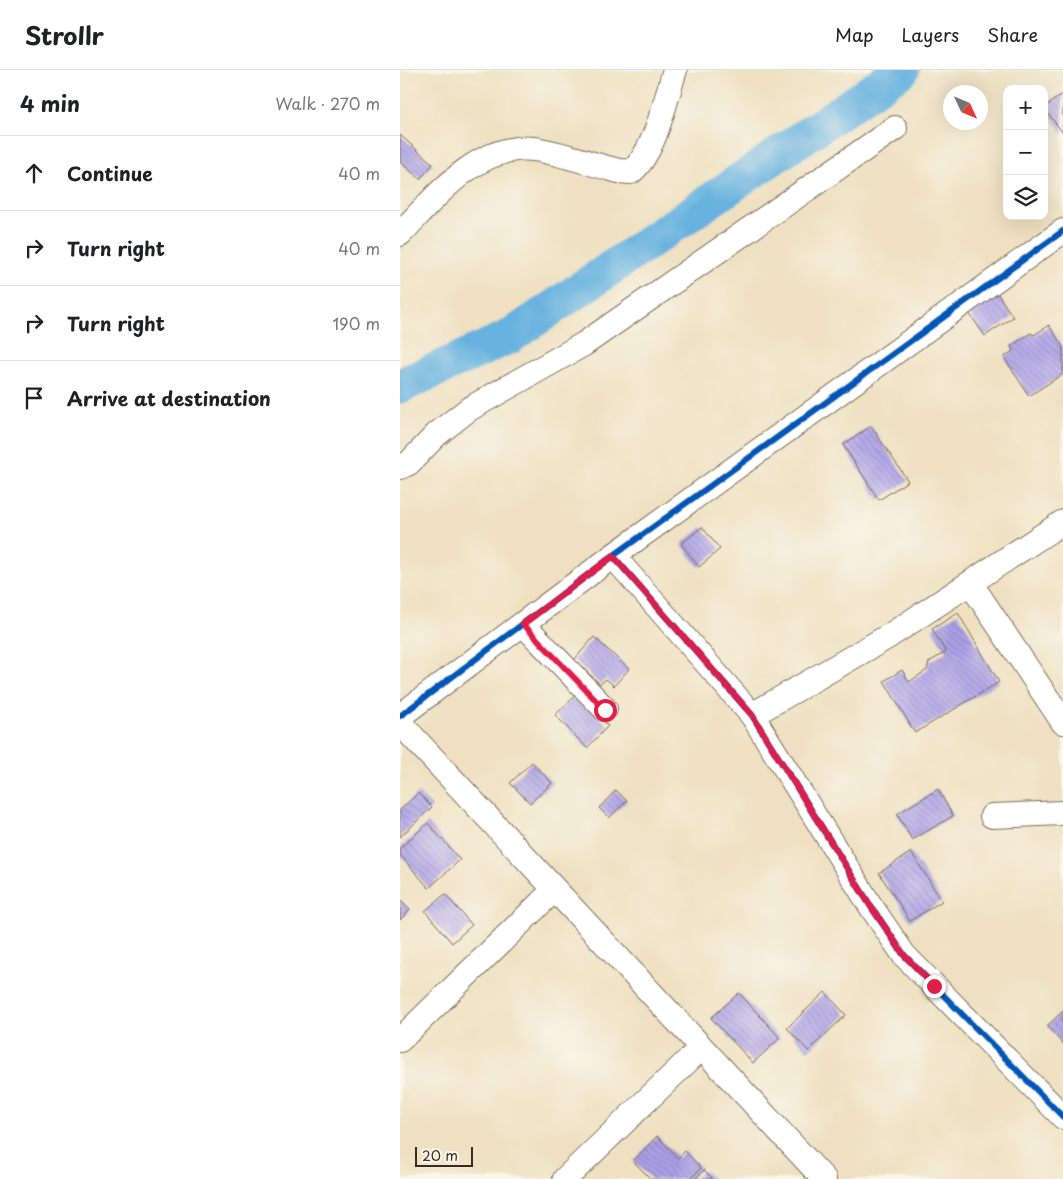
<!DOCTYPE html>
<html lang="en">
<head>
<meta charset="utf-8">
<style>
  :root { --surface:#fff; --page:#f6f6f6; --text:#202124; --muted:#757577; --line:#e0e0e0 }
  body { margin:0; font-family:"Playpen Sans",sans-serif; background:var(--page); color:var(--text) }
  .controls { position:absolute; right:15px; top:15px; display:grid; overflow:hidden; border-radius:10px; box-shadow:0 5px 20px #0002 }
  .controls button { width:45px; height:45px; display:grid; place-items:center; padding:0; border:0; border-bottom:1px solid var(--line); background:var(--surface); color:var(--text); font:25px sans-serif }
  .compass { position:absolute; left:543px; top:15px; width:45px; height:45px; border-radius:50%; background:var(--surface); box-shadow:0 5px 20px #0002; rotate:134deg }
  .scale { position:absolute; left:15px; bottom:12px; width:58px; box-sizing:border-box; padding-left:5px; border:2px solid #3b2a1e; border-top:0; font-size:14px; line-height:18px; white-space:nowrap; color:#3b2a1e; -webkit-text-stroke:4px #fbf7ec; paint-order:stroke }
  .stop { position:absolute; width:15px; height:15px; margin:-11px; border:4px solid #e11d48; border-radius:50%; background:#fff }
  .stop.end { background:#e11d48; border-color:#fff; box-shadow:0 1px 5px #0008 }
  .list { margin:0; padding:0; list-style:none }
  h2 { display:flex; justify-content:space-between; align-items:center; height:65px; margin:0; padding:0 20px; font-size:21px }
  h2 small { font-size:16px; font-weight:400; color:var(--muted) }
  .list li { display:grid; grid-template-columns:32px 1fr auto; gap:15px; align-items:center; box-sizing:border-box; height:75px; padding:0 20px; border-top:1px solid var(--line) }
  .list b { display:block; font-size:19px; white-space:nowrap }
  .list em { font-size:16px; font-style:normal; color:var(--muted) }
  .icon { flex:none; width:28px; height:28px; fill:none; stroke:currentColor; stroke-width:2; stroke-linecap:round; stroke-linejoin:round }
  .map { position:relative; flex:none; width:663px; height:1109px; overflow:hidden }
  header { display:flex; align-items:center; gap:30px; box-sizing:border-box; height:70px; padding:0 25px; background:var(--surface); border-bottom:1px solid var(--line) }
  header strong { font-size:24px }
  nav { display:flex; gap:28px; margin-inline-start:auto; font-size:18px }
  main { display:flex }
  aside { flex:1; background:var(--surface) }
  .map>svg:first-child { display:block }
  .lines { fill:none; stroke-linecap:round; stroke-linejoin:round }
  .river { stroke:#67b2df; stroke-width:35 }
  .building { fill:url(#building-back-hatch) }
  .minor-casing { stroke:#7a6a57; stroke-width:26 }
  .minor { stroke:#fff; stroke-width:24 }
  .cycleway-casing { stroke:#fbf7ec; stroke-width:9 }
  .cycleway { stroke:#0057b8; stroke-width:6 }
  .route { stroke:#e11d48; stroke-width:6 }
</style>
</head>
<body>
<header>
<strong>Strollr</strong>
<nav><a>Map</a><a>Layers</a><a>Share</a></nav>
</header>
<main>
<aside>
<h2>4 min<small>Walk · 270 m</small></h2>
<ul class="list">
<li><svg class="icon" aria-label="ahead" viewBox="0 0 24 24"><path d="M12 20V5M6 11l6-6 6 6"/></svg><div><b>Continue</b></div><em>40 m</em></li>
<li><svg class="icon" aria-label="right" viewBox="0 0 24 24"><path d="M7 20v-9h11M14 6l5 5-5 5"/></svg><div><b>Turn right</b></div><em>40 m</em></li>
<li><svg class="icon" aria-label="right" viewBox="0 0 24 24"><path d="M7 20v-9h11M14 6l5 5-5 5"/></svg><div><b>Turn right</b></div><em>190 m</em></li>
<li><svg class="icon" aria-label="arrive" viewBox="0 0 24 24"><path d="M6 21V4h12l-3 4 3 4H6"/></svg><div><b>Arrive at destination</b></div></li>
</ul>
</aside>
<div class="map">
<svg width="663" height="1109" viewBox="0 0 663 1109">
  <defs>
    <pattern id="building-back-hatch" width="6" height="6" patternUnits="userSpaceOnUse" patternTransform="scale(1.25)"><rect width="6" height="6" fill="#aba0e8"/><path d="M-1 5l2 2M0 0l6 6M5-1l2 2" fill="none" stroke="#8c83bb"/></pattern>
  </defs>
  <rect width="100%" height="100%" fill="#fbf7ec"/>
  <filter id="ink" filterUnits="userSpaceOnUse"><feTurbulence type="fractalNoise" baseFrequency=".02" numOctaves="2"/><feDisplacementMap in="SourceGraphic" scale="10" xChannelSelector="R" yChannelSelector="G"/><feConvolveMatrix kernelMatrix="1 2 1 2 8 2 1 2 1" color-interpolation-filters="sRGB"/></filter>
  <filter id="wash" filterUnits="userSpaceOnUse"><feTurbulence type="fractalNoise" baseFrequency=".0096" numOctaves="4" result="noise"/><feDisplacementMap in="SourceGraphic" scale="20" xChannelSelector="R" yChannelSelector="G"/><feGaussianBlur stdDeviation="1.12" result="paint"/><feColorMatrix in="noise" values="0 0 0 0 0 0 0 0 0 0 0 0 0 0 0 0 0 1.4 0 .05"/><feComposite in="paint" operator="in"/></filter>
  <g filter="url(#wash)">
    <rect width="100%" height="100%" fill="#eee0c0"/>
    <g class="lines">
      <polyline class="river" points="0,316 111,266 502,0"/>
    </g>
    <g id="blocks">
      <g class="building">
        <polygon points="663,23 663,63 644,38"/>
        <polygon points="0,65 33,94 20,109 0,92"/>
        <polygon points="597,223 613,247 585,266 569,243"/>
        <polygon points="649,255 663,277 663,304 629,326 604,287 613,281 611,276 631,263 634,265"/>
        <polygon points="471,356 508,411 479,430 443,375"/>
        <polygon points="302,457 320,479 299,497 281,474"/>
        <polygon points="558,543 599,612 515,663 484,611 502,600 509,612 527,600 529,592 546,582 532,559"/>
        <polygon points="194,567 229,599 214,616 206,609 200,614 174,590"/>
        <polygon points="177,624 208,656 187,678 155,645"/>
        <polygon points="132,692 152,713 130,733 110,713"/>
        <polygon points="538,719 553,746 512,770 497,744"/>
        <polygon points="216,720 227,731 209,748 199,738"/>
        <polygon points="18,723 32,737 0,767 0,740"/>
        <polygon points="28,753 60,790 29,818 0,785 0,778"/>
        <polygon points="511,782 542,831 510,851 479,803"/>
        <polygon points="45,824 72,855 52,873 25,841"/>
        <polygon points="0,830 10,840 0,850"/>
        <polygon points="425,922 446,945 408,981 387,958"/>
        <polygon points="339,923 380,968 353,993 311,948"/>
        <polygon points="663,941 663,974 647,956"/>
        <polygon points="257,1066 278,1088 285,1081 301,1098 290,1109 251,1109 233,1091"/>
        <polygon points="304,1100 313,1109 295,1109"/>
      </g>
    </g>
  </g>
  <g filter="url(#ink)">
    <use href="#blocks" fill-opacity="0" stroke="#7a6a57" stroke-width="1"/>
    <g class="lines">
      <g class="minor-casing">
        <g id="minor">
          <path d="M0,164C35,128 77,73 134,79C158,82 194,95 219,101L231,102C255,83 265,30 275,0"/>
          <polyline points="0,397 9,393 37,364 69,339 184,274 495,58"/>
          <polyline points="213,486 352,645 470,835 504,885 663,1047"/>
          <polyline points="571,514 663,652"/>
          <polyline points="123,554 205,639"/>
          <polyline points="352,645 489,566 663,452"/>
          <polyline points="0,646 213,486 663,161"/>
          <polyline points="0,653 424,1109"/>
          <polyline points="592,746 663,743"/>
          <polyline points="0,970 154,820"/>
          <polyline points="165,1109 300,979"/>
        </g>
      </g>
      <use href="#minor" class="minor"/>
      <g class="cycleway-casing">
        <g id="cycleway">
          <polyline points="213,486 352,645 470,835 504,885 663,1047"/>
          <polyline points="0,646 213,486 663,161"/>
        </g>
      </g>
      <use href="#cycleway" class="cycleway"/>
    </g>
  </g>
  <g class="lines" filter="url(#ink)">
    <polyline class="route" points="205,640 123,554 213,486 352,645 470,835 504,885 534,916"/>
  </g>
</svg>
<div class="controls">
<button>+</button>
<button>−</button>
<button><svg class="icon" aria-label="layers" viewBox="0 0 24 24"><path d="M12 4l9 5-9 5-9-5zM3 14l9 5 9-5"/></svg></button>
</div>
<svg class="compass" viewBox="-18 -18 36 36"><path d="M0-13l5 13h-10z" fill="#e53935"/><path d="M0 13l5-13h-10z" fill="#757577"/></svg>
<div class="scale">20 m</div>
<div class="stop" style="left:205px;top:640px"></div>
<div class="stop end" style="left:534px;top:916px"></div>
</div>
</main>
</body>
</html>
